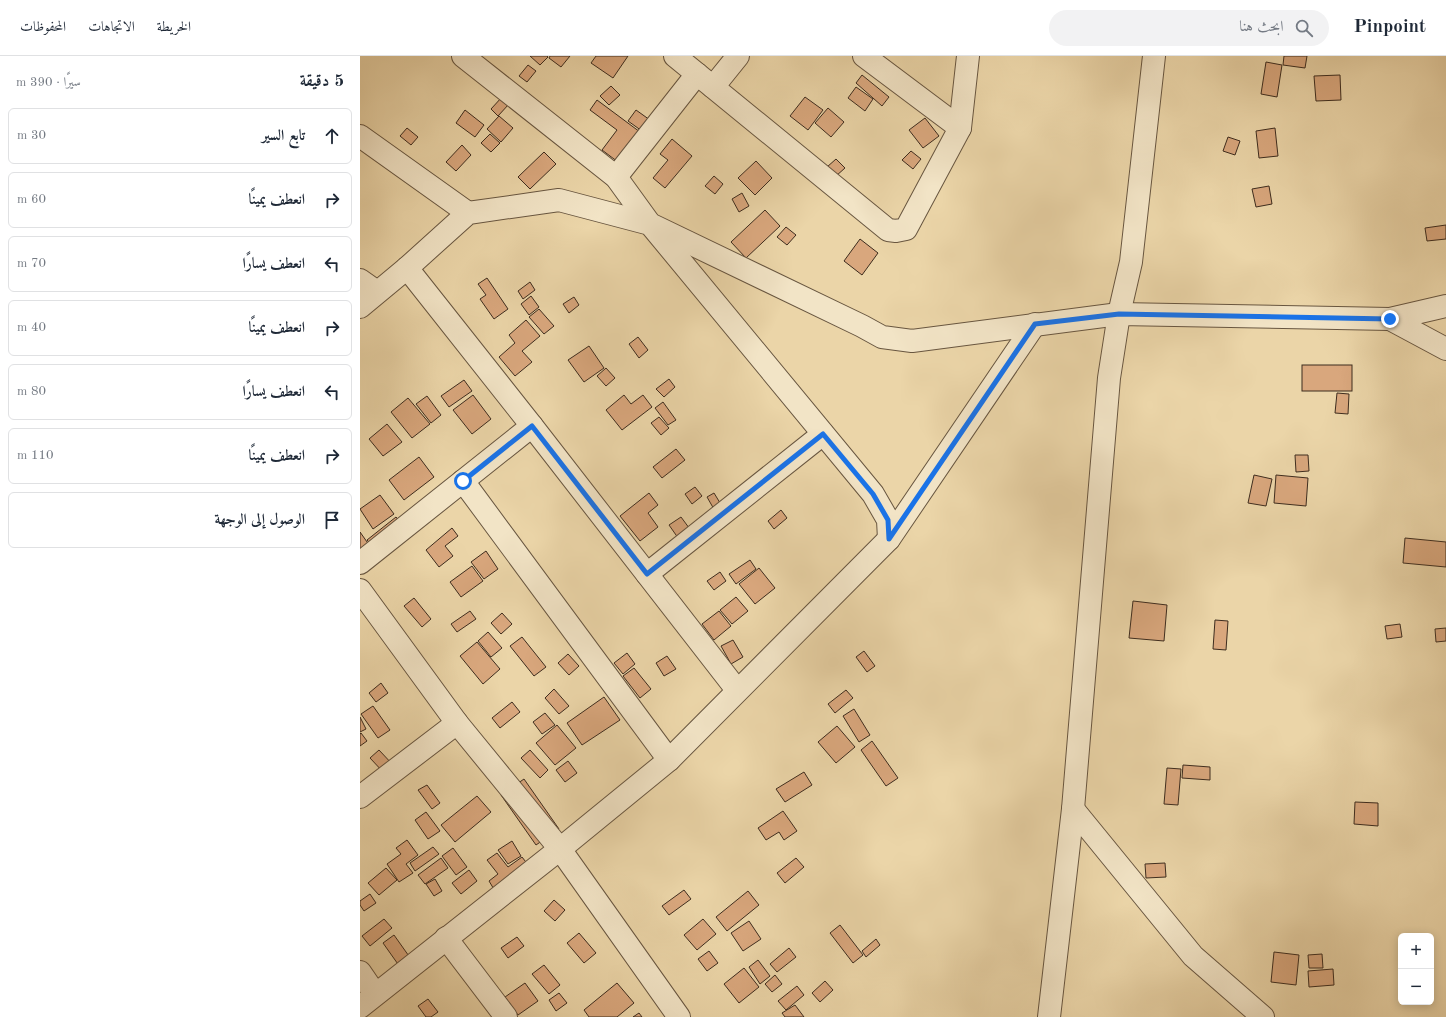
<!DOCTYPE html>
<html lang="ar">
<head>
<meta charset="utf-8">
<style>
  :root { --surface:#fff; --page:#f2f2f3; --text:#1f2937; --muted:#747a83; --line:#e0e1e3 }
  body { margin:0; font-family:"Old Standard TT",Amiri,serif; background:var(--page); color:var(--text); direction:rtl }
  .controls { position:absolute; right:12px; bottom:12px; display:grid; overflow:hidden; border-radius:6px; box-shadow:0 2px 10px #0003 }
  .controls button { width:36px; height:36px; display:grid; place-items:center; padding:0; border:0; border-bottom:1px solid var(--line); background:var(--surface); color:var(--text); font:20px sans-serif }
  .stop { position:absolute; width:12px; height:12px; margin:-9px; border:3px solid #1a73e8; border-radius:50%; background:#fff }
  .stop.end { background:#1a73e8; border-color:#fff; box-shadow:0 1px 4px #0008 }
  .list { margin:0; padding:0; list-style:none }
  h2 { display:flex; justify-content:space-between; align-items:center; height:52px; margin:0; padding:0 16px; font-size:17px }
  h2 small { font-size:13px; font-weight:400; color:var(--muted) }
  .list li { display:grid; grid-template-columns:26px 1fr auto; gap:12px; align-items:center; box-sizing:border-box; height:56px; margin:0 8px 8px; padding:0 8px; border:1px solid var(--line); border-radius:6px }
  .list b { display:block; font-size:15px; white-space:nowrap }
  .list em { font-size:13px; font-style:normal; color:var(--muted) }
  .icon { flex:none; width:22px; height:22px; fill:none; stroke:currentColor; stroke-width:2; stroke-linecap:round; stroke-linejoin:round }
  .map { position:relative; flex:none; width:1086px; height:961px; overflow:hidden; direction:ltr }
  header { display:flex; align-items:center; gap:24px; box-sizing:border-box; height:56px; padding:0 20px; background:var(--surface); border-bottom:1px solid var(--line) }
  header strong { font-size:19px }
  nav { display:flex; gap:22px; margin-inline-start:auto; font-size:14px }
  .search { width:280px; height:36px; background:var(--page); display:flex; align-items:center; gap:10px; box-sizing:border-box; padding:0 14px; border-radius:22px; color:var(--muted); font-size:15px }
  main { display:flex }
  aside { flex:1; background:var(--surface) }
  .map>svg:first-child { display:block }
  .building { fill:#d9a77d; stroke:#3d2c1e }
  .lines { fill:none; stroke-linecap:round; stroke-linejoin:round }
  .minor-casing { stroke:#685640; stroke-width:24 }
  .minor { stroke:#f2e4c6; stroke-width:22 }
  .route { stroke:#1a73e8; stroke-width:5 }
</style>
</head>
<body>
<header>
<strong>Pinpoint</strong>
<div class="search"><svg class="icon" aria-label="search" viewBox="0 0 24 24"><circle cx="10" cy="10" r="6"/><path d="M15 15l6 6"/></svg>ابحث هنا</div>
<nav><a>الخريطة</a><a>الاتجاهات</a><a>المحفوظات</a></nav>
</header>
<main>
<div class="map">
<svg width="1086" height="961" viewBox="0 0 1086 961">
  <rect width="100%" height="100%" fill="#ebd5a8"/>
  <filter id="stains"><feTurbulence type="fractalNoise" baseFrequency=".005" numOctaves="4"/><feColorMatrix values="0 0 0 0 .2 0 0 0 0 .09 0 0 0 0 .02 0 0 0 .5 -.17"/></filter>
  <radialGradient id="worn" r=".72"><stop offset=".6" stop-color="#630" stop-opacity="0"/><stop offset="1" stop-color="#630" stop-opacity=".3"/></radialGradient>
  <g class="building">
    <polygon points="170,0 187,0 188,1 180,9"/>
    <polygon points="190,0 210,0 201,11 189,2"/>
    <polygon points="236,0 268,0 253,22 231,7"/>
    <polygon points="924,0 947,0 945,12 923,9"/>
    <polygon points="906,6 922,9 917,41 901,38"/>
    <polygon points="168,9 176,15 167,26 159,20"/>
    <polygon points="502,19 529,41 522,50 496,27"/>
    <polygon points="980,19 981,44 956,45 954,20"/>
    <polygon points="251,30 260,39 249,49 240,40"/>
    <polygon points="496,31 513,43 505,55 488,42"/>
    <polygon points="142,41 149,48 138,60 131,53"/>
    <polygon points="445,41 463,54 448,74 430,60"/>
    <polygon points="237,44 280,76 258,106 242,94 257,74 230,54"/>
    <polygon points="468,52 484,66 471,81 455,67"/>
    <polygon points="105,54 124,69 115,81 96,67"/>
    <polygon points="276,54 290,64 282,75 268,65"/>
    <polygon points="139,60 153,72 141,86 127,73"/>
    <polygon points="565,62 579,80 563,92 549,74"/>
    <polygon points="47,72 58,81 51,89 40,80"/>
    <polygon points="915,72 918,100 899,102 896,75"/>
    <polygon points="130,78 140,87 131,96 121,87"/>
    <polygon points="868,81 880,85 875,99 863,95"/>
    <polygon points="312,83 332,100 305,132 293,122 308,104 300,98"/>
    <polygon points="102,89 111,99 96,115 86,106"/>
    <polygon points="551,95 561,103 553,113 542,104"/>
    <polygon points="184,96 196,108 170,133 158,121"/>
    <polygon points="476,103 485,112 476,120 467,111"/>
    <polygon points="396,105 412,122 395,139 378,122"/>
    <polygon points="354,120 363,128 355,138 345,130"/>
    <polygon points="909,130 912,148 896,151 892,133"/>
    <polygon points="382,137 389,150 379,156 372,143"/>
    <polygon points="405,154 420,170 386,202 371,186"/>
    <polygon points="1086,169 1086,183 1067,185 1065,172"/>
    <polygon points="426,171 436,179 427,189 417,181"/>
    <polygon points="500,183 518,197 502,219 484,205"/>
    <polygon points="127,222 148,253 134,263 120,243 126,239 118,228"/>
    <polygon points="170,226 175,234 163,243 158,235"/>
    <polygon points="171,240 179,251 169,259 161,248"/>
    <polygon points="214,241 219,249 209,257 203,248"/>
    <polygon points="179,253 194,270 184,278 169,261"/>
    <polygon points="166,264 180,280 162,295 172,306 155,320 139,301 155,287 149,279"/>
    <polygon points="278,281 288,294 279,302 269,288"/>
    <polygon points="229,290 244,312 224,326 208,304"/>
    <rect x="942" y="309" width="50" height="26"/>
    <polygon points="246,312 255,322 246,330 237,320"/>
    <polygon points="309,323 315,331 304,341 296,333"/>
    <polygon points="104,324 112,335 89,351 81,340"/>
    <polygon points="977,337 989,338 988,358 975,357"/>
    <polygon points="113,339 131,363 112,378 93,354"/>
    <polygon points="264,339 271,348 283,339 292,351 262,374 246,354"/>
    <polygon points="67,340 81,359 71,367 56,348"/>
    <polygon points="48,342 70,368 52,382 31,356"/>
    <polygon points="303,346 316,364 308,369 295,352"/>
    <polygon points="299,361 309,372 301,379 291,367"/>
    <polygon points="27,368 42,386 23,400 9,383"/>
    <polygon points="316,393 325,404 302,422 293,411"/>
    <polygon points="935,399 948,399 949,415 936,416"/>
    <polygon points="59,401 74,421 44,444 29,424"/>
    <polygon points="894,419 912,423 906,450 888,447"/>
    <polygon points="916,419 948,422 946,450 914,447"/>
    <polygon points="335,431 342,440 332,448 325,438"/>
    <polygon points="289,437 298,449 288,457 298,471 280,485 260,460"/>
    <polygon points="354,437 368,460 355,455 347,441"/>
    <polygon points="20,439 34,458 13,473 0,453"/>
    <polygon points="421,454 427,462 414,473 408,465"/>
    <polygon points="36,461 44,471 16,494 7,484"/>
    <polygon points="321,461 335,480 323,489 309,469"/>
    <polygon points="92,472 98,480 85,490 93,500 79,511 66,494"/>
    <polygon points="0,476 12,493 0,499"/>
    <polygon points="1045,482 1086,486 1086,511 1043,507"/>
    <polygon points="126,495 138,513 124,523 111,506"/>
    <polygon points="390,504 396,513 376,528 369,518"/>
    <polygon points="112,510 123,525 101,541 90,526"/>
    <polygon points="399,512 415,532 395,548 379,528"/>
    <polygon points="360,516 366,525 354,534 347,525"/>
    <polygon points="376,541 388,555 372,568 360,554"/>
    <polygon points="54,542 71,563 62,571 44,550"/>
    <polygon points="773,545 807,549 804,585 769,582"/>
    <polygon points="110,555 116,563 97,576 91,568"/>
    <polygon points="359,555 371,570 354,584 342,568"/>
    <polygon points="142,557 152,568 141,578 131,567"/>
    <polygon points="855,564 868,565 866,594 853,593"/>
    <polygon points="1040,568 1042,581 1027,583 1025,570"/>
    <polygon points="1086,572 1086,585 1076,586 1075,573"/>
    <polygon points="128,576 142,592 131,601 118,585"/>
    <polygon points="162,581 186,611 174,620 150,590"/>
    <polygon points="373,584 383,601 371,608 361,590"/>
    <polygon points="117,586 140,613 123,628 100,600"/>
    <polygon points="504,595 515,610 507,616 496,601"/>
    <polygon points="267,597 275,608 263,618 254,607"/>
    <polygon points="208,598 219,610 209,619 198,607"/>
    <polygon points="307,600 316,613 304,620 296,607"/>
    <polygon points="274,612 291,633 280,642 263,620"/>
    <polygon points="21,627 28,637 16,646 9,637"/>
    <polygon points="194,633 209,650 199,658 185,642"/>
    <polygon points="486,634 493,642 475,657 468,648"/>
    <polygon points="244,641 260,664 222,689 207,667"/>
    <polygon points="152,646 160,656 140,672 132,662"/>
    <polygon points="13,650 30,674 18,682 1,658"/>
    <polygon points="494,653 510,679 499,686 483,660"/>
    <polygon points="185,657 195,669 182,678 173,666"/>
    <polygon points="0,661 6,673 0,676"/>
    <polygon points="197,669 216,692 195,709 176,687"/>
    <polygon points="477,670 495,691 476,707 458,686"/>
    <polygon points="1,677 7,685 0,690 0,678"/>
    <polygon points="512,685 538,722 526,730 501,694"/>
    <polygon points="19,694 34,710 25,718 10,702"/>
    <polygon points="170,694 188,714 180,722 161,702"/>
    <polygon points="208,705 217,717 205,726 196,714"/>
    <polygon points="823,709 850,711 850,724 822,722"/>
    <polygon points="807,712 821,713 818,749 804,748"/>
    <polygon points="444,716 452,729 425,746 416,733"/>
    <polygon points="164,723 199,773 176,789 141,739"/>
    <polygon points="67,729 80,747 72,753 58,734"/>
    <polygon points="117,740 131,756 95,786 81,769"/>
    <polygon points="995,746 1018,747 1018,770 994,768"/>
    <polygon points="423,755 437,775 424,784 419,776 406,784 398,772"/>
    <polygon points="66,756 80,775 68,783 55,764"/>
    <polygon points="47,784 58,799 46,808 53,817 39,826 27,808 41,798 36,792"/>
    <polygon points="152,785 161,800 148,808 138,794"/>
    <polygon points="73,791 79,798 55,815 50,807"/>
    <polygon points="93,792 107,811 96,819 82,800"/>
    <polygon points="137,797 148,811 162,801 169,810 135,835 129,825 138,818 127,804"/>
    <polygon points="81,802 88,812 65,828 58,819"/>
    <polygon points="436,802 444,811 425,827 417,817"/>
    <polygon points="805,807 806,821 786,822 785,808"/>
    <polygon points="26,812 37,824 19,839 8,827"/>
    <polygon points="109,814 117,825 101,838 92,827"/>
    <polygon points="75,823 82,835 74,840 66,828"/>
    <polygon points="324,834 331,843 309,859 302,850"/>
    <polygon points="388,835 399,849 367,875 356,861"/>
    <polygon points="10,838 16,847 4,855 0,849 0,845"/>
    <polygon points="194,844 205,854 195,865 184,855"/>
    <polygon points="24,863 32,872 10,890 2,880"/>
    <polygon points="343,863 356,878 337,894 324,879"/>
    <polygon points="389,865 401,883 383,895 371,877"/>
    <polygon points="480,869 503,899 493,907 470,877"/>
    <polygon points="219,877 236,897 224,907 207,887"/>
    <polygon points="34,879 51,903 40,911 23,887"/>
    <polygon points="157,881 164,890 148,902 141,892"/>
    <polygon points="516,883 520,889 506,901 502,895"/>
    <polygon points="429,892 436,901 417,916 410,908"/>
    <polygon points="349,895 358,907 347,915 338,903"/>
    <polygon points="914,896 939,899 936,929 911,926"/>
    <polygon points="962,898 963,912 949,912 948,899"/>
    <polygon points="398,904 410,920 400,928 389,911"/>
    <polygon points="184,909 200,929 189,938 172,918"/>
    <polygon points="384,912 399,931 379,947 364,928"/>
    <polygon points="973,913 974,929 949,931 948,915"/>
    <polygon points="415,919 422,928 412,936 405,928"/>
    <polygon points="465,925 473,934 460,946 452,937"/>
    <polygon points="165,927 178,945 158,959 145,941"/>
    <polygon points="257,927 274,947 257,961 229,961 224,954"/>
    <polygon points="437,930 444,939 426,954 418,945"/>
    <polygon points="199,937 207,947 196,955 189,944"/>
    <polygon points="68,943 78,956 71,961 66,961 58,950"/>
    <polygon points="435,949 444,961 425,961 422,957"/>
    <polygon points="279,957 282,961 273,961"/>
  </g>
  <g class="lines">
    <g class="minor-casing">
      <g id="minor">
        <polyline points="103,0 256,121 290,168 502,270 522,281 552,285 759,258 1030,263 1086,250"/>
        <polyline points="315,0 528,174 536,175 546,173 600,72 504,0"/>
        <polyline points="353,31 378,0"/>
        <polyline points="600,72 608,0"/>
        <polyline points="0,80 108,157"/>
        <polyline points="256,121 337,18"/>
        <polyline points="47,212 172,370 377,634"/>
        <polyline points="0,224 17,236"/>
        <polyline points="0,251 47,212 108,157 199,144 290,168 513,438 528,464 529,483"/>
        <polyline points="1030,263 1086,293"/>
        <polyline points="103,425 309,704"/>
        <polyline points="0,507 172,370"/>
        <polyline points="287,518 463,378"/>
        <polyline points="0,534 97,667 200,793 319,961"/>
        <polyline points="0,741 97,667"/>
        <polyline points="713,753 833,900 903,961"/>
        <polyline points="86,882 146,961"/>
        <polyline points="0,916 15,938"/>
        <polyline points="0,951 200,793 309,704 529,483 675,268"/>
        <polyline points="689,961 713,753 749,322 759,258 771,206 794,0"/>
      </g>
    </g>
    <use href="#minor" class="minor"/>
  </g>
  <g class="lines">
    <polyline class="route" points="103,425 172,370 287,518 463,378 513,438 528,464 529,483 675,268 759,258 1030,263"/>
  </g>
  <rect width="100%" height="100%" filter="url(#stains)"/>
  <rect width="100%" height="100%" fill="url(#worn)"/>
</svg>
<div class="controls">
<button>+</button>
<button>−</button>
</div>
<div class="stop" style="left:103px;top:425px"></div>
<div class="stop end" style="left:1030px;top:263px"></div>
</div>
<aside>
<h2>5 دقيقة<small>سيرًا · 390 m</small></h2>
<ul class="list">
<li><svg class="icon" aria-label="ahead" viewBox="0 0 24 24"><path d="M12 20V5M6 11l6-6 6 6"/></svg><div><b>تابع السير</b></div><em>30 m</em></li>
<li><svg class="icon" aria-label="right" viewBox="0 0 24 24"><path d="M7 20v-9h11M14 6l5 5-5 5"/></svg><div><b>انعطف يمينًا</b></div><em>60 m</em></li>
<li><svg class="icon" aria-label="left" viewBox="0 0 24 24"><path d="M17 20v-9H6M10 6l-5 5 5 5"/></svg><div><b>انعطف يسارًا</b></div><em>70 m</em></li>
<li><svg class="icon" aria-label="right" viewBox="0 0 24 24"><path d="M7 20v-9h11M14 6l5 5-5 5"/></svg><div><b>انعطف يمينًا</b></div><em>40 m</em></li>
<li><svg class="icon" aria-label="left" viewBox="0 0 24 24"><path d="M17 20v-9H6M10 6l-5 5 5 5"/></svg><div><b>انعطف يسارًا</b></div><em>80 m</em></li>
<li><svg class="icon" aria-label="right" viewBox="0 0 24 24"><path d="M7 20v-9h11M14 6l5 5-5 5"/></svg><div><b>انعطف يمينًا</b></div><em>110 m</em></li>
<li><svg class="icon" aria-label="arrive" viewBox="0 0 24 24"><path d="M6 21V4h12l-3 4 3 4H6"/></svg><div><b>الوصول إلى الوجهة</b></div></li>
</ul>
</aside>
</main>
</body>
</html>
